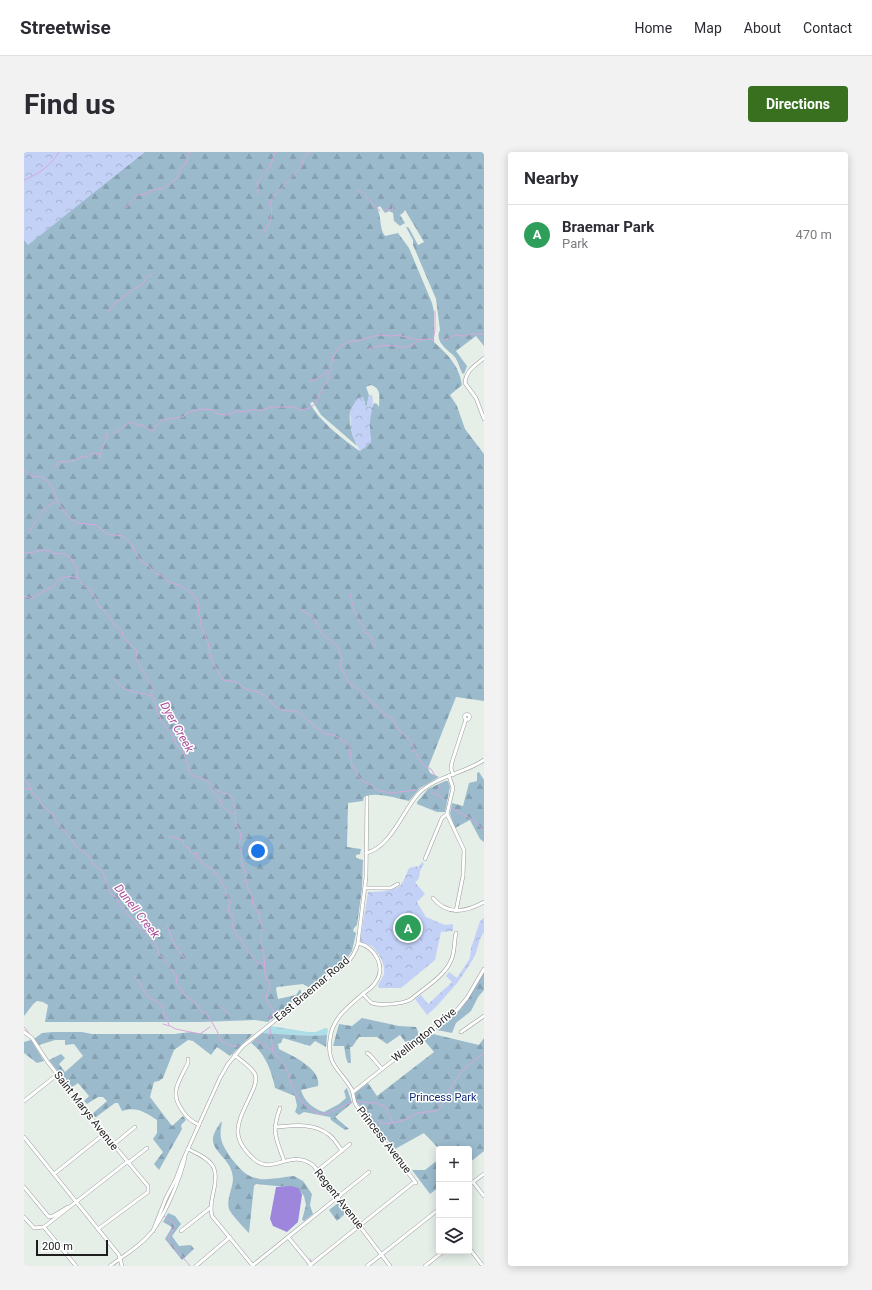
<!DOCTYPE html>
<html lang="en">
<head>
<meta charset="utf-8">
<style>
  :root { --surface:#fff; --page:#f2f2f3; --text:#2b2b33; --muted:#7c7c81; --line:#e1e1e2; --accent:#387020 }
  body { margin:0; font-family:Roboto,sans-serif; background:var(--page); color:var(--text) }
  .controls { position:absolute; right:12px; bottom:12px; display:grid; overflow:hidden; border-radius:4px; box-shadow:0 2px 10px #0003 }
  .controls button { width:36px; height:36px; display:grid; place-items:center; padding:0; border:0; border-bottom:1px solid var(--line); background:var(--surface); color:var(--text); font:20px sans-serif }
  .scale { position:absolute; left:12px; bottom:10px; width:72px; box-sizing:border-box; padding-left:4px; border:2px solid #1e1e1e; border-top:0; font-size:11px; line-height:14px; white-space:nowrap; color:#1e1e1e; -webkit-text-stroke:3px #fff; paint-order:stroke }
  .you { position:absolute; left:234px; top:699px; width:14px; height:14px; margin:-10px; border:3px solid #fff; border-radius:50%; background:#1a73e8; box-shadow:0 0 0 6px #1a73e833 }
  .badge { display:grid; place-items:center; width:26px; height:26px; border-radius:50%; background:var(--accent); color:#fff; font-size:13px; font-weight:700 }
  .pin { position:absolute; translate:-50% -50%; border:2px solid #fff; box-shadow:0 1px 4px #0006 }
  .list { margin:0; padding:0; list-style:none }
  h2 { display:flex; justify-content:space-between; align-items:center; height:52px; margin:0; padding:0 16px; font-size:17px }
  h2 small { font-size:13px; font-weight:400; color:var(--muted) }
  .list li { display:grid; grid-template-columns:26px 1fr auto; gap:12px; align-items:center; box-sizing:border-box; height:60px; padding:0 16px; border-top:1px solid var(--line) }
  .list b { display:block; font-size:15px; white-space:nowrap }
  .list p { margin:0; font-size:13px; white-space:nowrap; color:var(--muted) }
  .list em { font-size:13px; font-style:normal; color:var(--muted) }
  .icon { flex:none; width:22px; height:22px; fill:none; stroke:currentColor; stroke-width:2; stroke-linecap:round; stroke-linejoin:round }
  .map { position:relative; flex:none; width:460px; height:1114px; overflow:hidden; border-radius:4px }
  header { display:flex; align-items:center; gap:24px; box-sizing:border-box; height:56px; padding:0 20px; background:var(--surface); border-bottom:1px solid var(--line) }
  header strong { font-size:19px }
  nav { display:flex; gap:22px; margin-inline-start:auto; font-size:14px }
  .intro { display:flex; align-items:center; justify-content:space-between; box-sizing:border-box; height:96px; padding:0 24px }
  h1 { margin:0; font-size:28px }
  .button { padding:10px 18px; border-radius:4px; background:var(--accent); color:#fff; font-size:14px; font-weight:700 }
  main { display:flex; gap:24px; padding:0 24px }
  aside { flex:1; background:var(--surface); border-radius:4px; box-shadow:0 2px 10px #0003 }
  .map>svg:first-child { display:block }
  .grass { fill:url(#grass-tufts) }
  .forest { fill:url(#forest-firs); fill-rule:evenodd }
  .park { fill:url(#park-crowns) }
  .pitch { fill:#9d86db }
  .lines { fill:none; stroke-linecap:round; stroke-linejoin:round }
  .stream { stroke:#d5a7db; stroke-width:1 }
  .minor-casing { stroke:#9b9b9b; stroke-width:4 }
  .minor { stroke:#fff; stroke-width:3 }
  .labels { text-anchor:middle; dominant-baseline:central; stroke-width:3; stroke-linejoin:round; paint-order:stroke }
  .street-label { font-size:11px; fill:#1e1e1e; stroke:#fff }
  .park-label { font-size:11px; fill:#102b79; stroke:#fff }
  .water-label { font-size:12px; font-style:italic; fill:#ab4e9c; stroke:#fff }
</style>
</head>
<body>
<header>
<strong>Streetwise</strong>
<nav><a>Home</a><a>Map</a><a>About</a><a>Contact</a></nav>
</header>
<div class="intro"><h1>Find us</h1><a class="button">Directions</a></div>
<main>
<div class="map">
<svg width="460" height="1114" viewBox="0 0 460 1114">
  <defs>
    <pattern id="grass-tufts" width="24" height="20" patternUnits="userSpaceOnUse"><rect width="24" height="20" fill="#addde7"/><path d="M3 7l-1-3M5 7V3M7 7l1-3M15 17l-1-3M17 17v-4M19 17l1-3" fill="none" stroke="#94bdc6"/></pattern>
    <pattern id="forest-firs" width="22" height="20" patternUnits="userSpaceOnUse"><rect width="22" height="20" fill="#9bbbcd"/><path d="M5 1l3.5 6h-7zM16 11l3.5 6h-7z" fill="#85a0b0"/></pattern>
    <pattern id="park-crowns" width="20" height="18" patternUnits="userSpaceOnUse"><rect width="20" height="18" fill="#c4d1f7"/><path d="M2 6a3 3 0 1 1 6 0M12 15a3 3 0 1 1 6 0" fill="none" stroke="#a8b3d3"/></pattern>
  </defs>
  <rect width="100%" height="100%" fill="#e5efe8"/>
  <path class="grass" d="M247,874L284,880H292L301,876L304,877L303,883C281,885 260,882 238,881Z"/>
  <g class="forest">
    <path d="M0,0H460V194L452,184L432,199L443,214L440,222L438,221C436,215 434,210 431,205C424,198 410,190 416,178L412,147L389,93V88L382,75H383L385,76L394,93L400,90L381,58L379,61L376,63L381,71L376,74L370,69L369,61L365,59L361,61L356,54L353,56C358,66 355,76 361,84L374,81L385,96L408,151L410,160V190C424,203 435,213 438,233L426,243L433,254L441,277L460,302V549L432,545L404,616L406,621L415,625L396,636L385,649C373,646 350,639 340,645L339,649L324,651L323,695L337,697L336,702L332,703V706L339,708L338,737L333,773L330,776L329,779L332,781L328,799L323,806L286,836L279,832L253,835L252,837L254,847L272,843L276,837L278,842L244,870L231,868L178,870H21L24,853L19,850L13,849C7,853 5,859 0,864ZM347,233C358,237 355,245 355,255L353,252L350,251C345,261 344,277 347,287L336,299C322,290 293,267 286,251L289,250L297,263L333,294C329,285 321,263 329,254C332,252 337,250 340,248L342,257L345,243L342,235Z"/>
    <polygon points="455,620 460,628 460,690 456,687 446,668 431,676 426,662 428,651 439,654 445,631 453,629 453,621"/>
    <polygon points="421,629 424,629 426,635 421,660 413,660 393,652 393,650 404,637"/>
    <polygon points="460,820 460,838 454,845 447,859 432,871 428,881 413,878 437,857"/>
    <polygon points="338,866 375,874 392,875 395,882 399,884 385,895 376,883 363,892 353,885 335,885 328,895 326,895 327,911 324,911 322,906 320,894 309,894 315,872 328,874"/>
    <path d="M29,880H58L68,882H150L167,880L181,882H229L206,904L193,895L187,903L169,889L164,888L150,898L139,926L135,929L130,930L126,945L148,974L159,964L162,968L157,973L158,977L135,1018L130,1012L139,1000L129,987L133,981V968C121,960 112,954 98,959L94,951H91L72,965L67,963L83,949L79,945H74L63,952L60,949L65,944L54,931L47,936L25,908L37,902L41,906L35,912L41,920L59,904L50,892L41,893V888H31L15,893L10,887L18,881Z"/>
    <path d="M238,881C260,882 281,885 303,883L302,895L291,889L286,894L259,886L257,891L254,892L255,897C267,903 298,917 294,934L277,938C280,949 289,957 300,960L315,952L322,946L320,939L323,936L328,951L311,965L325,977L321,978L307,968L306,965L280,960L275,963L271,960L273,954L271,944L251,936C248,920 241,901 227,891Z"/>
    <polygon points="409,882 455,893 460,886 460,999 445,1011 445,997 415,997 400,981 371,997 331,948 331,941 344,931 353,944 410,900 400,888"/>
    <polygon points="7,888 20,909 13,911 0,901 0,890"/>
    <path d="M197,970H198C197,975 196,981 197,986C198,996 215,1018 224,1023C227,1025 232,1026 236,1027C247,1028 259,1025 270,1024L279,1029L288,1042L286,1053L289,1062L280,1069L278,1068L282,1053L280,1044L273,1036L232,1032L230,1034L225,1081C220,1076 207,1062 205,1057C202,1048 209,1036 209,1026C208,1008 190,1001 189,989C188,983 194,974 197,970Z"/>
    <polygon points="415,1007 415,1035 406,1042 388,1018 401,1018"/>
    <polygon points="314,1051 322,1061 313,1069 305,1058"/>
    <polygon points="144,1061 151,1064 157,1072 148,1084 155,1094 167,1093 170,1097 158,1108 141,1087 148,1075 139,1070"/>
  </g>
  <g class="park">
    <polygon points="0,0 121,0 4,93 0,88"/>
    <path d="M345,243H348C351,254 345,263 346,275C346,281 347,286 347,291L336,299L328,283L327,274L326,260L333,246L339,245L342,256Z"/>
    <path d="M398,710L400,712C399,714 396,717 396,720C395,725 396,727 391,730L401,742L393,750L402,765L421,773L429,772V779L417,780L411,808L377,836H355L354,834C355,830 359,825 360,822C362,811 354,801 348,794L338,792L336,789L344,740C352,740 369,739 376,734C380,729 382,722 385,716L393,714L394,716Z"/>
    <polygon points="460,766 460,780 456,787 452,801 448,809 434,830 412,855 403,863 391,847 397,843 404,852 428,830 422,824 425,820 433,826 446,806 447,796 456,769"/>
  </g>
  <polygon class="pitch" points="267,1034 275,1036 278,1043 274,1070 263,1080 249,1074 246,1067 252,1035"/>
  <g class="lines">
    <g class="stream">
      <polyline points="240,22 246,15 251,0"/>
      <path d="M0,28C15,22 26,14 35,0"/>
      <polyline points="265,28 279,13 279,7 285,0"/>
      <polyline points="333,38 339,41"/>
      <polyline points="234,42 234,29 238,25"/>
      <polyline points="341,43 356,59"/>
      <polyline points="102,56 114,43 122,42 131,37 138,37 152,27 157,15 162,12 165,0"/>
      <polyline points="360,58 367,58 369,57 369,53"/>
      <path d="M239,82C246,72 250,62 246,50C251,40 257,39 263,30"/>
      <polyline points="83,161 91,151 110,137 118,133 123,125 128,122"/>
      <polyline points="409,188 411,178 411,159"/>
      <polyline points="420,188 432,183 440,184 447,182 460,182"/>
      <path d="M343,198C354,192 368,192 380,196L390,192L394,188"/>
      <polyline points="286,229 293,227 304,219"/>
      <path d="M89,281C96,279 101,272 108,270L115,274L118,273L128,279L138,268L159,265L163,261L176,257L189,258L193,262L203,263L213,259L220,260L230,257L235,259L248,255H270L276,258L286,256L292,251L299,235L304,229V221L307,216L309,204L315,195L326,189H334L354,183L367,184L374,183L394,188L405,187L410,188"/>
      <path d="M75,307C77,300 78,296 81,290C83,286 82,283 84,280"/>
      <path d="M31,316L35,309C39,310 43,311 48,309C54,308 57,303 63,305L68,301L76,302"/>
      <polyline points="0,318 7,324 19,325 26,332 30,339 34,350"/>
      <polyline points="37,354 43,364 53,371 72,373 83,382 99,384 109,393 111,400 119,411 124,413 132,422 137,423 145,430 157,434 169,442 174,450 175,463 177,468 176,472 184,490 187,507 199,528 213,530 221,537 234,540 242,544 251,554 258,558 270,559 274,560 301,582 310,583 323,591 326,597 328,613 331,617 334,624 340,630 348,633 352,638 367,641 392,638"/>
      <path d="M5,382C9,371 20,352 34,350"/>
      <path d="M0,400L6,401L18,398L26,399L29,401L40,402L48,407L49,411L53,416V423L56,429L62,435L66,437L73,449L74,453L83,462L89,471L98,479L99,485L113,499C113,502 112,504 112,506C113,508 125,532 127,533C127,534 129,534 130,535L127,541L131,549L133,559L138,570L149,584L151,590L160,602C162,608 163,613 165,619C168,626 177,625 182,628C186,631 189,635 193,638C198,642 204,640 207,644C211,649 209,654 212,658L211,662L212,672L217,682L215,694L218,701L217,708L221,721L223,733L228,745L229,754L234,758L238,776L237,791L240,803L241,823L244,828L246,834L243,841L242,848L250,859L247,864L246,867"/>
      <path d="M326,442C329,454 331,466 340,475V480L347,484L352,496"/>
      <path d="M0,446L1,444L8,447L10,444L29,435C33,426 44,422 53,426"/>
      <polyline points="276,457 290,466 298,482 310,491 315,498 318,506 316,514 325,531 339,540 346,549 354,555 360,562 370,568 375,578 387,589 391,600 399,613 407,617 412,625"/>
      <path d="M90,526C93,533 102,538 110,540C116,542 122,541 128,544"/>
      <path d="M0,627L4,631L9,642L13,644L18,653L28,662L31,669L36,675L45,684L52,694L67,706L68,711L79,720L86,741L92,745L97,754L114,774L127,785L134,797V802C143,808 146,817 153,824L152,828L154,835L158,838L159,842L172,851L177,859L183,862L193,879L197,889L207,894H214"/>
      <polyline points="0,636 6,637"/>
      <path d="M186,636L196,647C197,658 203,656 210,663"/>
      <polyline points="407,640 410,642 414,643 420,648"/>
      <polyline points="413,642 415,635"/>
      <polyline points="427,656 451,669 460,679"/>
      <path d="M145,684L159,688L160,694L165,696L166,699L169,702L173,701L172,706L176,707L178,711L184,715L188,716L191,722H193L201,736L202,742L207,750L204,756L205,760L208,762V765L210,768L208,774L211,779V780L214,785L217,786C220,795 228,804 235,812L239,811"/>
      <polyline points="143,773 150,792 161,807"/>
      <polyline points="111,824 111,825"/>
      <polyline points="111,826 115,830 123,844 138,853 141,864"/>
      <polyline points="198,855 204,862"/>
      <polyline points="142,865 145,873"/>
      <polyline points="139,872 146,874 152,877 176,882 186,875"/>
      <polyline points="0,875 1,876"/>
      <polyline points="246,876 249,900"/>
      <polyline points="2,877 6,883"/>
      <path d="M232,889C242,893 252,901 258,910C263,916 265,925 267,932C273,945 284,962 300,962C307,961 321,953 328,950"/>
      <polyline points="332,950 352,951 361,954 369,971 383,967 393,961 412,959 418,953 429,932 441,916 460,901"/>
      <polyline points="353,968 359,972 364,971 369,971"/>
      <polyline points="134,1060 135,1061"/>
      <polyline points="140,1064 152,1073 145,1084 145,1089 166,1114"/>
      <polyline points="286,1107 288,1111"/>
    </g>
    <g class="minor-casing">
      <g id="minor">
        <path d="M460,206C451,214 442,218 441,231L452,246L460,267"/>
        <circle cx="443" cy="565" r="2.5"/>
        <polyline points="429,623 427,616 428,610 442,567"/>
        <polyline points="425,624 429,636 423,662 440,698 439,724 432,759"/>
        <path d="M342,701C366,696 379,659 394,642C412,624 439,622 460,608"/>
        <polyline points="401,707 418,666 423,662"/>
        <polyline points="341,736 367,736 374,732"/>
        <path d="M409,746C423,764 442,760 460,750"/>
        <path d="M339,842C342,845 345,849 348,851C357,854 377,852 386,848C400,836 422,824 428,806C431,798 430,789 432,781"/>
        <polyline points="0,880 8,886 23,909 68,967 124,1034 124,1040 74,1077"/>
        <polyline points="437,880 460,864"/>
        <polyline points="343,901 346,903 358,917"/>
        <path d="M210,903C217,908 227,915 231,922C233,928 231,934 228,940C216,968 202,983 231,1008C250,1023 266,996 289,1013L366,1114"/>
        <path d="M164,907V911C155,930 145,940 158,958C163,966 167,969 175,973"/>
        <polyline points="329,940 433,858 443,846 460,817"/>
        <polyline points="0,949 34,922"/>
        <path d="M256,956C247,981 252,985 260,1009"/>
        <path d="M251,975C268,974 288,970 304,982C310,986 314,993 318,999"/>
        <polyline points="0,985 95,1103 98,1114"/>
        <polyline points="89,993 111,975"/>
        <path d="M164,997C189,1009 196,1014 189,1042C187,1050 186,1056 188,1064L229,1114"/>
        <polyline points="104,1011 123,996"/>
        <polyline points="293,1019 326,992"/>
        <polyline points="30,1022 80,982"/>
        <polyline points="449,1030 460,1044"/>
        <polyline points="445,1033 460,1022"/>
        <polyline points="0,1035 25,1065 29,1064 44,1055"/>
        <polyline points="0,1065 10,1076 20,1075 103,1010"/>
        <polyline points="20,1075 52,1114"/>
        <path d="M129,1079L142,1046L152,1027L159,1008L196,926L204,912L219,894L321,813C327,807 332,800 334,791L342,725L343,645"/>
        <polyline points="157,1079 186,1056"/>
        <polyline points="264,1085 287,1113"/>
        <polyline points="445,1096 459,1114"/>
        <path d="M86,1114C99,1104 115,1095 125,1083C139,1068 157,1026 161,1005"/>
        <polyline points="172,1114 206,1085"/>
        <polyline points="228,1114 345,1020"/>
        <path d="M285,1114L389,1031H392L332,953C329,948 330,943 328,938C318,919 302,914 306,887C308,866 325,854 340,841C344,838 349,835 351,831C363,815 351,795 334,791"/>
        <polyline points="343,1114 415,1057"/>
        <polyline points="401,1114 420,1099"/>
      </g>
    </g>
    <use href="#minor" class="minor"/>
  </g>
  <g class="labels">
    <g class="street-label">
      <text transform="translate(288 837) rotate(-40)">East Braemar Road</text>
      <text transform="translate(400 883) rotate(-39)">Wellington Drive</text>
      <text transform="translate(62 959) rotate(52)">Saint Marys Avenue</text>
      <text transform="translate(360 988) rotate(52)">Princess Avenue</text>
      <text transform="translate(315 1047) rotate(52)">Regent Avenue</text>
    </g>
    <g class="park-label">
      <text x="419" y="945">Princess Park</text>
    </g>
    <g class="water-label">
      <text transform="translate(153 575) rotate(61)">Dyer Creek</text>
      <text transform="translate(113 759) rotate(52)">Dunell Creek</text>
    </g>
  </g>
</svg>
<div class="controls">
<button>+</button>
<button>−</button>
<button><svg class="icon" aria-label="layers" viewBox="0 0 24 24"><path d="M12 4l9 5-9 5-9-5zM3 14l9 5 9-5"/></svg></button>
</div>
<div class="scale">200 m</div>
<div class="you"></div>
<div class="pin badge" style="left:384px;top:776px;background:#2e9e5b">A</div>
</div>
<aside>
<h2>Nearby<small></small></h2>
<ul class="list">
<li><span class="badge" style="background:#2e9e5b">A</span><div><b>Braemar Park</b><p>Park</p></div><em>470 m</em></li>
</ul>
</aside>
</main>
</body>
</html>
